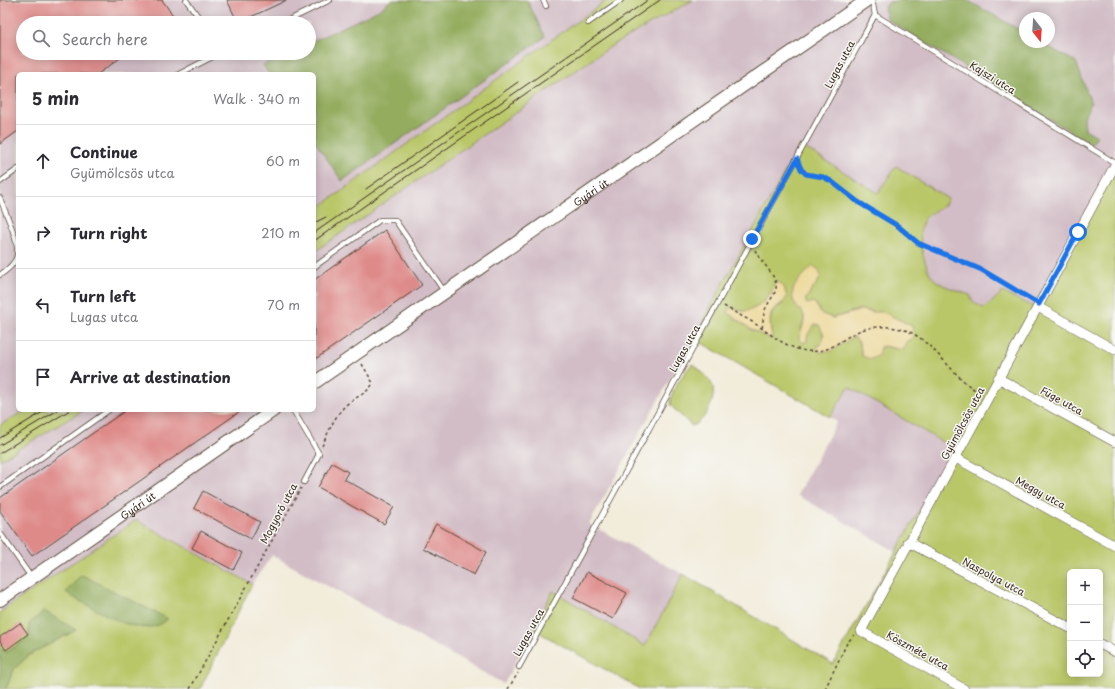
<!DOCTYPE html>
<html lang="en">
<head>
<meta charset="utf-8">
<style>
  :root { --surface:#fff; --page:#f7f7f7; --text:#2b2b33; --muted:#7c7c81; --line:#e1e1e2 }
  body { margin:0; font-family:"Playpen Sans",sans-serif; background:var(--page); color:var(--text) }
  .controls { position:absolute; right:12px; bottom:12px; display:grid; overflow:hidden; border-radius:6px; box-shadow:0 2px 10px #0003 }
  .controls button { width:36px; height:36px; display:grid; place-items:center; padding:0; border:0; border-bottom:1px solid var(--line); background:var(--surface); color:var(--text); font:20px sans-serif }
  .compass { position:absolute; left:1019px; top:12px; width:36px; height:36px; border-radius:50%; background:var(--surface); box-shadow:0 2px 10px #0003; rotate:163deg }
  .stop { position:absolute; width:12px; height:12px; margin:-9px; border:3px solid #1a73e8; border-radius:50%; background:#fff }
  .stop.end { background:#1a73e8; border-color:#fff; box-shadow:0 1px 4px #0008 }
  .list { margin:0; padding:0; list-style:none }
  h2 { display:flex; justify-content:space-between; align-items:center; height:52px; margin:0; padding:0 16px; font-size:17px }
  h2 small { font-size:13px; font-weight:400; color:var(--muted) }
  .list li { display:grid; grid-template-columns:26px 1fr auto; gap:12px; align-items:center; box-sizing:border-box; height:72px; padding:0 16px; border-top:1px solid var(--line) }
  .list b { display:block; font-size:15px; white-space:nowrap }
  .list p { margin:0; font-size:13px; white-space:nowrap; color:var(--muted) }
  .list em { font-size:13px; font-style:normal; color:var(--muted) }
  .icon { flex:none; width:22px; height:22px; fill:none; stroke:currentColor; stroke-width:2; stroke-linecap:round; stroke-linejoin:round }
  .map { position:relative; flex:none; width:1115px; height:689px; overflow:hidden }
  .search { position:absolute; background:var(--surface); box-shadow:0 2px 10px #0003; left:16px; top:16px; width:300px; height:44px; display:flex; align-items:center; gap:10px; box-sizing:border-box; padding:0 14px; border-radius:22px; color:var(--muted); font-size:15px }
  .panel { position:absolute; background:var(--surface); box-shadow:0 2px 10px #0003; left:16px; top:72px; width:300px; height:340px; border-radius:6px }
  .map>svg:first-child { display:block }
  .industrial { fill:#d2bdc6 }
  .green { fill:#bac769; stroke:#7a7844; fill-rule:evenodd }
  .forest { fill:#93ac5d; stroke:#676b3e }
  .sand { fill:#eeda9e; stroke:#94825e }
  .building { fill:#de8a89 }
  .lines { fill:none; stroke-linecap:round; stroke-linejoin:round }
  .lane-casing { stroke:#56473a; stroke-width:6 }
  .street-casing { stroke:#56473a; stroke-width:10 }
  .secondary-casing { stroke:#56473a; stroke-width:14 }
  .path { stroke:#56473a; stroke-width:1.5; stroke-dasharray:3 3; stroke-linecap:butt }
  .lane { stroke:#fff; stroke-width:4.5 }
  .street { stroke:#fff; stroke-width:9 }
  .secondary { stroke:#fff; stroke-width:12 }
  .tram { stroke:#3b2a1e; stroke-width:1 }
  .route { stroke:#1a73e8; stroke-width:5 }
  .labels { text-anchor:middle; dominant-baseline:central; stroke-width:3; stroke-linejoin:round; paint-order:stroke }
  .street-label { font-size:10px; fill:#3b2a1e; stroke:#f6f6f2 }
</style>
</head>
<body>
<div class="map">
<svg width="1115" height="689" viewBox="0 0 1115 689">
  <rect width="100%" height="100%" fill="#f6f6f2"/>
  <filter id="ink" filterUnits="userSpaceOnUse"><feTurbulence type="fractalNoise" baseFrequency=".025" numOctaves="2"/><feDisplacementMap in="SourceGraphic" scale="8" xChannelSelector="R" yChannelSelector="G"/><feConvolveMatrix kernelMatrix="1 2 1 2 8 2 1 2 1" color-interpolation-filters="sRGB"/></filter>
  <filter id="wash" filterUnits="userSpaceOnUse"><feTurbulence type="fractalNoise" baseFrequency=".012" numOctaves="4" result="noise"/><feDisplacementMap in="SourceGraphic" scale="16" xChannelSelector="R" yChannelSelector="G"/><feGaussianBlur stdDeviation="0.9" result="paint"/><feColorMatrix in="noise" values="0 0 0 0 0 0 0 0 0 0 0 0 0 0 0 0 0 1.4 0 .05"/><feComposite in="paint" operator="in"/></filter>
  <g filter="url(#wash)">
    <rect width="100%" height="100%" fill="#f2ecdb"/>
    <g class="industrial">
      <polygon points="0,0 391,0 379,10 309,43 309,23 23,23 23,53 289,53 263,65 269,74 18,74 18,410 26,410 0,425"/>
      <polygon points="527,0 607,0 314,211 314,140 342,180 545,37"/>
      <polygon points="693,0 901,0 898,1 1085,129 1084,117 1091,103 1076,62 1040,42 1049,42 1049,18 1025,18 1025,33 967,0 1115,0 1115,161 1033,307 1002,292 992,302 983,308 934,280 926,266 921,239 922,224 933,211 943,207 878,193 800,146 589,524 683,574 645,646 553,592 504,684 272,555 252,584 136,520 0,612 0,460 84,410 314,410 314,252 613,45"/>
      <polygon points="849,387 954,449 897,552 797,495 837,422 830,417"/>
    </g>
    <g class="green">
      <polygon points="607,0 693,0 613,45 314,252 314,211"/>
      <path d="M800,145L878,193L896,166L948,199L943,207C935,210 926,215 922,224C917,236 925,272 935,280C944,287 959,291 970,295L972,301L983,308L992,302L1002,292L1033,307L1115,161V689H640L533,629L553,591L645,646L683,574L833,664L954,449L849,387L830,417L693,338ZM821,277L805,300L807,304L817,305C818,311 820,314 826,316C842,321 848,309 862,310C878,311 897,319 912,326L908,341L896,349L884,346L862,356L860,344L854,336L846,340L817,348C824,340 825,335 819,325H814L807,336L801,329C808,311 801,314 794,300ZM774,288L783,304C766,312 771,323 772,339L752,330L728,313L733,307C751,320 765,301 774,288ZM1070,572H1100V674H1070Z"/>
      <path d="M692,364C699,368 710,379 713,387C716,401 704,422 692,426L670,405C670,391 683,374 692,364Z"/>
      <polygon points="26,410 84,410 0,460 0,425"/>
      <polygon points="136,520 252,584 200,689 6,689 14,669 29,655 76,630 29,624 29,637 7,652 0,649 0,612"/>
    </g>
    <g class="forest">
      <polygon points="391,0 527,0 545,37 342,181 314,140 314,74 269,74 263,65 289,53 309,53 309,43 379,10"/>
      <polygon points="901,0 967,0 1025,33 1025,42 1040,42 1076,62 1091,103 1084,117 1085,129 1097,136 1091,144 888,20 884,8 889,2"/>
      <path d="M81,575L84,576L168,619C146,639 114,619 93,608C85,603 74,599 66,592Z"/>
      <polygon points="44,611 76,630 29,655 14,669 6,689 0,689 0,649 7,652 29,637 29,624"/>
    </g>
    <g class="sand">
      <path d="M813,266L819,270L821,277L805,300L807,304L814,302L822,314L833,318L861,310L871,312H883L912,326L914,338L908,341L903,350L884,346L880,347L878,356L871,359L862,356L860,344L854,336L831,351L819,352L817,348L822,342L824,335L819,325H814L807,336V341L803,343L799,338C801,331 805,322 804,316C803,311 800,311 797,307C784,290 802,277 813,266Z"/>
      <path d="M779,282L784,287L787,297C783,303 781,304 775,308C767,314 771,330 772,339L752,330L728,313L730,308C735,307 739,312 745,311C757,310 773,297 774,284Z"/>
    </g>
    <g id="blocks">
      <g class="building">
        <polygon points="0,0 162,0 175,18 169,23 23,23 23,53 127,53 98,74 18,74 18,131 0,144"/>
        <polygon points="227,0 287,0 238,23"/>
        <polygon points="385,230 422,285 314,360 314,280"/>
        <polygon points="126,410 242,410 32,556 0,511 0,498"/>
        <polygon points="332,463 348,472 344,479 394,507 384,524 318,487"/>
        <polygon points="203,491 260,522 251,539 194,508"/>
        <polygon points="436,524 486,552 474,575 423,548"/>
        <polygon points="201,531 242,553 233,570 192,548"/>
        <polygon points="587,572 627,593 613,619 573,598"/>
        <polygon points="20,623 28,634 6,650 0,641 0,637"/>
      </g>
    </g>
  </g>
  <g filter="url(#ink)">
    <use href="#blocks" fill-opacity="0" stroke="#56473a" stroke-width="1"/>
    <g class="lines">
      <g class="lane-casing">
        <g id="lane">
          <polyline points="186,0 203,23"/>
          <polyline points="543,0 546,6"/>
          <polyline points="872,0 875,15 1115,163"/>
          <polyline points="283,23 330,0"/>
          <polyline points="588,23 621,0"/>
          <polyline points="179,74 220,53"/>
          <polyline points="0,182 18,169"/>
          <path d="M0,198C5,212 20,242 17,256C15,264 7,270 0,275"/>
          <polyline points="314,267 380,220 395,220 444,291"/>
          <polyline points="293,410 319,454 304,482"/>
          <polyline points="0,487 109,410"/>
          <polyline points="0,533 31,577"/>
          <polyline points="519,667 875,15"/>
        </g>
      </g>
      <g class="street-casing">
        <g id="street">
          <polyline points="1038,307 1115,350"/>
          <polyline points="998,378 1115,442"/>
          <polyline points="956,458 1115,546"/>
          <polyline points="908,542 1070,628"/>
          <polyline points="1100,644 1115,652"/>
          <polyline points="964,689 861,631 1115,165"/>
        </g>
      </g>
      <g class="secondary-casing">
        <g id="secondary">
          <path id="s1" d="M314,383L867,0"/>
          <path id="s2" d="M0,600L274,410"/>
        </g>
      </g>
      <g class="path">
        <polyline points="800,166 806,174 823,177 831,181 858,203 888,220 918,243 982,270 1032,300"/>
        <path d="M755,250C759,259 766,265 771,273C783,291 771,295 765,310C763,316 763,323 762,329"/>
        <path d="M724,306C734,312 744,317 754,323C774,336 792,354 819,351C832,349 840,341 851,335C865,326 885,325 901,329C931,335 955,382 981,393"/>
        <path d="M322,446C328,433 334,417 345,406C354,397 368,394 373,383L362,364"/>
        <polyline points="190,689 301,488"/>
        <polyline points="508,689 518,673"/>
        <polyline points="825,689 847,643 854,635"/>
      </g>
      <use href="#lane" class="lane"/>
      <use href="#street" class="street"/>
      <use href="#secondary" class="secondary"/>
      <g class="tram">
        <polyline points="366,189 518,82"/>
        <polyline points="314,223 326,217"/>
        <polyline points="314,233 648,0"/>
        <polyline points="314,241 660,0"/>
        <polyline points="0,438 46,410"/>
        <polyline points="0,445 58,410"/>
        <polyline points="0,453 70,410"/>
      </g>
    </g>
  </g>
  <g class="lines" filter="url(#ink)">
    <polyline class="route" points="752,239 797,159 801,169 806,174 823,177 831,181 858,202 898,226 918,243 982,270 1039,304 1078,232"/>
  </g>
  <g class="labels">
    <g class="street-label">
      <text transform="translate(839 64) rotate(-62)">Lugas utca</text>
      <text transform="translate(993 77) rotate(32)">Kajszi utca</text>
      <text stroke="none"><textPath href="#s1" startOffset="336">Gyári út</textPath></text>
      <text transform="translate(684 348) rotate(-61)">Lugas utca</text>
      <text transform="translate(1062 400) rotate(29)">Füge utca</text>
      <text transform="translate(962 423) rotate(-62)">Gyümölcsös utca</text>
      <text transform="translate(1041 492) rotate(29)">Meggy utca</text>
      <text stroke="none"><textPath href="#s2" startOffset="167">Gyári út</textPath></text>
      <text transform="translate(278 513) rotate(-62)">Mogyoró utca</text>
      <text transform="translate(994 576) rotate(28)">Naspolya utca</text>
      <text transform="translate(528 632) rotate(-61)">Lugas utca</text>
      <text transform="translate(918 650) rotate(29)">Köszméte utca</text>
    </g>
  </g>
</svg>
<div class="controls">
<button>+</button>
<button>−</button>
<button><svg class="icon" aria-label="locate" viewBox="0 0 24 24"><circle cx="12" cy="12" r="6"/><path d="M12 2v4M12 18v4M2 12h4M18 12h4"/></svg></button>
</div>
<svg class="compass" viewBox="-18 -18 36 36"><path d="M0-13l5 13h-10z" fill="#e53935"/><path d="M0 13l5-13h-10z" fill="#7c7c81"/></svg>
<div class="stop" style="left:1078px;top:232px"></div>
<div class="stop end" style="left:752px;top:239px"></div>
<div class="search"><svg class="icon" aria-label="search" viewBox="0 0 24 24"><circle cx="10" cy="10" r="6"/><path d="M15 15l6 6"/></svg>Search here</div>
<section class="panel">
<h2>5 min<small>Walk · 340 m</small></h2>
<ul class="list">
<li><svg class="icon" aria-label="ahead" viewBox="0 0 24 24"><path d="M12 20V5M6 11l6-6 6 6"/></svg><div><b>Continue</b><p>Gyümölcsös utca</p></div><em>60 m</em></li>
<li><svg class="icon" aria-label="right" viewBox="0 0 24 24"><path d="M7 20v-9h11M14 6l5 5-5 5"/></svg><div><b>Turn right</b></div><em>210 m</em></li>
<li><svg class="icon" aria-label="left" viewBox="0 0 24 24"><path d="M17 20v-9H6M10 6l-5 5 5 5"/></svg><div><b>Turn left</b><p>Lugas utca</p></div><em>70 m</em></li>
<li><svg class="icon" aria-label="arrive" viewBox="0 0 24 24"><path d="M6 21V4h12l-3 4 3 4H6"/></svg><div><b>Arrive at destination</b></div></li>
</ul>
</section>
</div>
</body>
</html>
